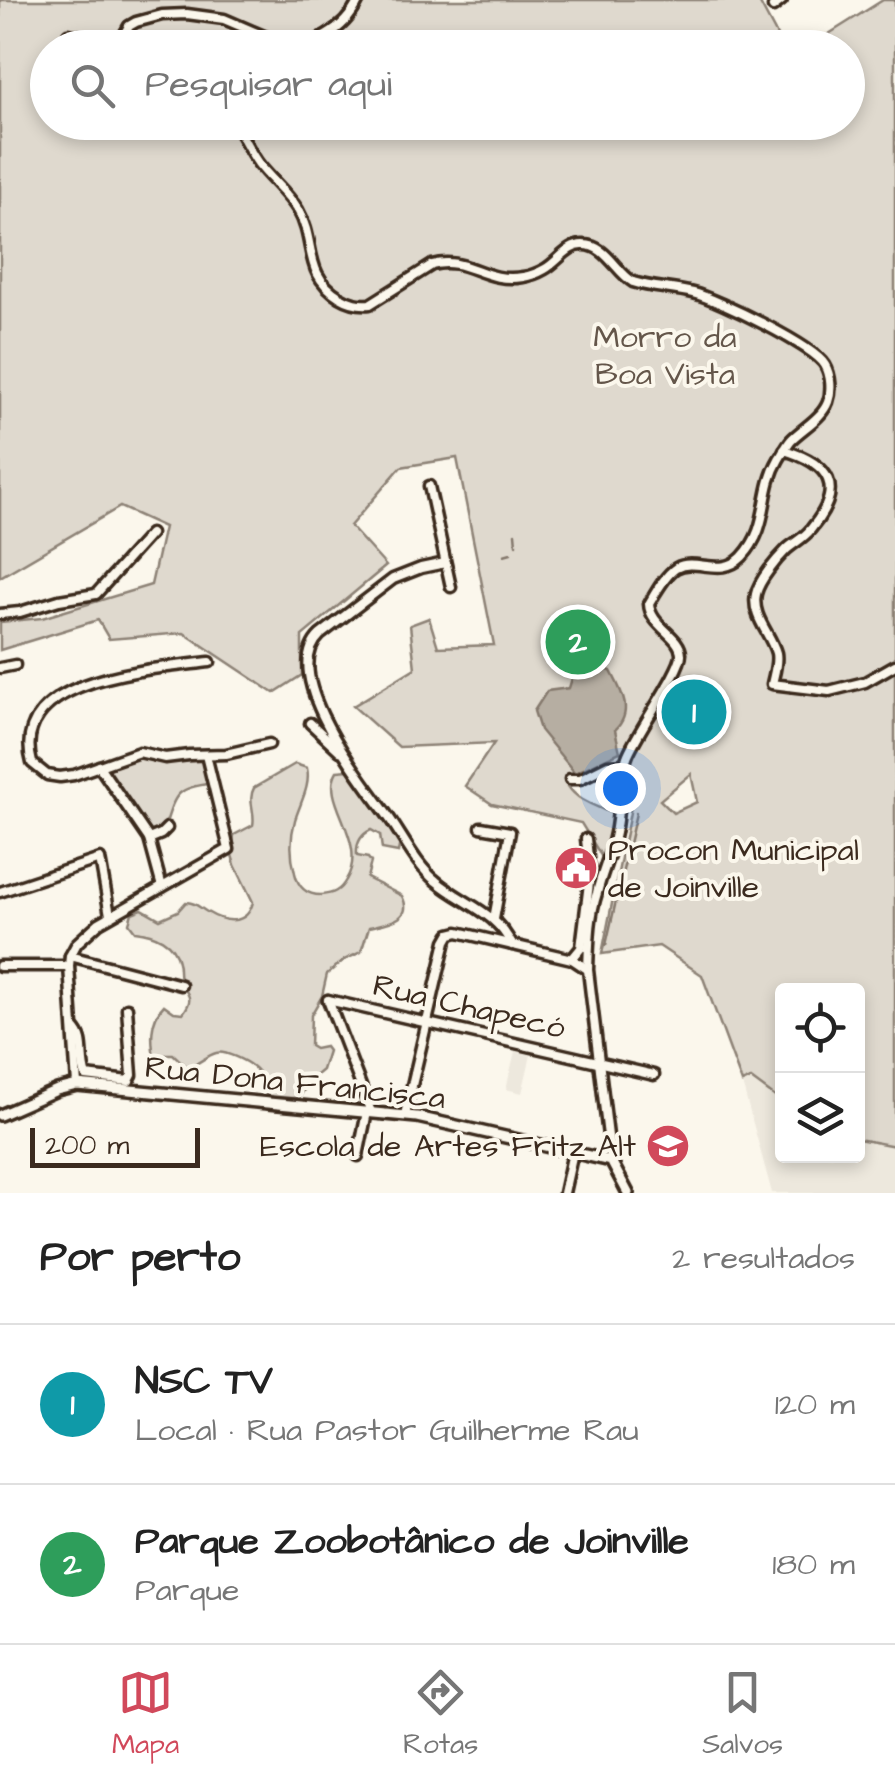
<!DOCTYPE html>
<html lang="pt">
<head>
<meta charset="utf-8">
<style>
  :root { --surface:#fff; --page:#f2f2f2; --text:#222; --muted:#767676; --line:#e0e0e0; --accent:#d1495b }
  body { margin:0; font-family:"Architects Daughter",sans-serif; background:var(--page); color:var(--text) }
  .controls { position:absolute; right:30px; bottom:30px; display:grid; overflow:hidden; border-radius:10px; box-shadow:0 5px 15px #0003 }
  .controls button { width:90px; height:90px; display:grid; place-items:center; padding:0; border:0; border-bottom:2px solid var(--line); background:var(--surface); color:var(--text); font:50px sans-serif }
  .scale { position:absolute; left:30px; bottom:25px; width:170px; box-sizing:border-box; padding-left:10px; border:5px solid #3b2a1e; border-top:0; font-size:28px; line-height:35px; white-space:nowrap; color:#3b2a1e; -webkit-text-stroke:8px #fbf7ec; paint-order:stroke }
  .you { position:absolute; left:620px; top:788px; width:35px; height:35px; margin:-25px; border:8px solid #fff; border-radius:50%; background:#1a73e8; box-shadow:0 0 0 15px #1a73e833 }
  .badge { display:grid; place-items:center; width:65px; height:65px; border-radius:50%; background:var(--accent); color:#fff; font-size:32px; font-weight:700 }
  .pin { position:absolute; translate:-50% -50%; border:5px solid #fff; box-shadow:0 2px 10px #0006 }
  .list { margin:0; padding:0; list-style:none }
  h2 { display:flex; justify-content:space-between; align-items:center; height:130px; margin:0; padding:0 40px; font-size:42px }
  h2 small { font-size:32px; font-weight:400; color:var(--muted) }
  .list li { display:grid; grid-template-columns:65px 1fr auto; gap:30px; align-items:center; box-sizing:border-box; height:160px; padding:0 40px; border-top:2px solid var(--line) }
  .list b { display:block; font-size:38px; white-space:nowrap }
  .list p { margin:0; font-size:32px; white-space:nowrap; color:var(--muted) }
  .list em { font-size:32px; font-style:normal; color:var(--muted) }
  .icon { flex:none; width:55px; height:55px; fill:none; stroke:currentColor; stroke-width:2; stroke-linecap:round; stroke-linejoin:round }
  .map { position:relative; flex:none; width:895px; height:1193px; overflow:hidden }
  .search { position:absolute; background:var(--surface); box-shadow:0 5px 15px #0003; left:30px; right:30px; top:30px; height:110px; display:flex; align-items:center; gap:25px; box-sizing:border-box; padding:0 35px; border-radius:55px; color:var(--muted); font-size:38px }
  .sheet { height:450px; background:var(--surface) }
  nav { display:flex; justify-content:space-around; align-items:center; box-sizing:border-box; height:140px; border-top:2px solid var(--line); background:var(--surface); font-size:28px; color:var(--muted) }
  nav a { display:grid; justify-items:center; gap:5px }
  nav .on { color:var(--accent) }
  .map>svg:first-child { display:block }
  .built { fill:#ede8dd }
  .green { fill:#dfd9ce; stroke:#8d8276; stroke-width:2.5; fill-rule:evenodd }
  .water { fill:#b6aea2; stroke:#85796d; stroke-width:2.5 }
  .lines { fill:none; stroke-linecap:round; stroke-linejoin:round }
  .stream { stroke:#85796d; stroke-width:2.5 }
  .minor-casing { stroke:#3b2a1e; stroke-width:15 }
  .major-casing { stroke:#3b2a1e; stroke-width:16 }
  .minor { stroke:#fbf7ec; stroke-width:8 }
  .major { stroke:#fbf7ec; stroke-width:9 }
  .labels { text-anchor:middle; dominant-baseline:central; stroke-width:8; stroke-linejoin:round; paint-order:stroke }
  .park-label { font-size:32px; fill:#64564a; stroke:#fbf7ec }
  .poi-label { font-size:32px; fill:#3b2a1e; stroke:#fbf7ec; text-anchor:start }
  .street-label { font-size:32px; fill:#3b2a1e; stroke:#fbf7ec }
</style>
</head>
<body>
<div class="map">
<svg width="895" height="1193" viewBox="0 0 895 1193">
  <rect width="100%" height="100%" fill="#fbf7ec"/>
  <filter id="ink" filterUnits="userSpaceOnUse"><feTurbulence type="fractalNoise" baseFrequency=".01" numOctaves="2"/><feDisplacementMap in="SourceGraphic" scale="20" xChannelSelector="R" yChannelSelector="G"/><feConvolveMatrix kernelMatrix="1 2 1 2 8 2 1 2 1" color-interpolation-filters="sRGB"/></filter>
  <g filter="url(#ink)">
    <g class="built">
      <polygon points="515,1051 531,1055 522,1093 506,1089"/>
      <polygon points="751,1079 782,1102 782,1156 858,1156 858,1139 895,1146 895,1193 772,1193 742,1083"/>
    </g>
    <g class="green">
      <path d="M0,0H758L783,47L48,48V122H848V48L808,47L883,0H895V1146L858,1139V991H782V1102L751,1079L742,1083L702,975L659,946L602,954L631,807L612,782L594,778L568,786C578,802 597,806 613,814L610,843L605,862L581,823L492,804L465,786L494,743L399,747L353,706L415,668L410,625L429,618L438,647L494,645L457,458L401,467L350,526L386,566L302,636V675L274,693L184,633L109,639L98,620L0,650V622L42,618L151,585L164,527L120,507L0,577ZM691,774L697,802L673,813L660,800Z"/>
      <path d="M141,757L165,763L206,760L212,783C176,789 176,792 165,826L151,834L106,771L110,765Z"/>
      <path d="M295,764L307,768C311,786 300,803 295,820C290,838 290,855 295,873C298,887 306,895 321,895C333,894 340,891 346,880C370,841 319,801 337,771L349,770L359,780L400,842L398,852L382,849L380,835L371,830C360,835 356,844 357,856L368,858L371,862L367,878L402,896C415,921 385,923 369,927L361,952L344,960L327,974L322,996L311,1015L310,1046L315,1049L325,1047L328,1051L322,1070L310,1080L299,1098H272L267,1095C265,1086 261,1073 253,1067C246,1061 224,1050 216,1053C205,1056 199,1065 187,1067L173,1054H167L160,1061L155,1062C151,1042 149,1020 164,1005L174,1012L183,1013C197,995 184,994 180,978C178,972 180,967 178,962C174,941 154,933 135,931L129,923L132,913L142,909L160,919L178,911L186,902C197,903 198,907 207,912C225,923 247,926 253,902L235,865L232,855L234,835L253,825C256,812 247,800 254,788Z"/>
    </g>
    <path class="water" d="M591,645L600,646L605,669L611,671C622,692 634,712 615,730L620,752L575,773L540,730L534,711L547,691L569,688L573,675L572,661L569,660L572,654L569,650Z"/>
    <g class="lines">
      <g class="stream">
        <polyline points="515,533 516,544"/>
        <polyline points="504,555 511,553"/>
        <polyline points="606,945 636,813"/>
      </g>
      <g class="minor-casing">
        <g id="minor">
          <polyline points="773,7 782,0"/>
          <polyline points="68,34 120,42"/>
          <path d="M134,48L120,42L129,26L136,22L162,15L187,14L224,19L278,42C311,52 345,30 359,0"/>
          <path d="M235,122C242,136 249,150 258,163C270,179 287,192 298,210C317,243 302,274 340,297C350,303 358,305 370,304L432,265C466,255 484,284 523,277C530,276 538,273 545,269C558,262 568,244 584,245C606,245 616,272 633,282C652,288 673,288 693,293C717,299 814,346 825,365C831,375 832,391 828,402C822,418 803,428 791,440C786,446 783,453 779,459C759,493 771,526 742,557C721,578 696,557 676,568C665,575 655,594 649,604C650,626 681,636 681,654C682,670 635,734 627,757C618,780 620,809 615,833C611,854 602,872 597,893C589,917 589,944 588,970L611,1161"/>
          <path d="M784,450C831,464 845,488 811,529C804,538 795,542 787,549C777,559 759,580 756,594C751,616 771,634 776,653C778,663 774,674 772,684L829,691L865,682L895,665"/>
          <polyline points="429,486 451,587"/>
          <path d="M445,563L421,568L393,579L320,635C277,676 365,783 390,819C404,839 417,866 436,881C463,904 496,911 512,945"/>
          <polyline points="0,614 20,612 59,600 96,594 150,534"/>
          <path d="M210,662C155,669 8,676 32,763L47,775L60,777L74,775L139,752L165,758L189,755L226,754L269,744"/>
          <polyline points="0,668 15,665"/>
          <polyline points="310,723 340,751"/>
          <polyline points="99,766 149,839 162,887"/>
          <polyline points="570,779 580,779 608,765 624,764"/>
          <polyline points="481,827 510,832 494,919"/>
          <polyline points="149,839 161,834 167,828"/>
          <polyline points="0,892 100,859 110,915"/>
          <polyline points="70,956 181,985"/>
          <polyline points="572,959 581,948 590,875 586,839"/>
          <polyline points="0,966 69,966"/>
          <polyline points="328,1000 654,1075"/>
          <polyline points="328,1000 371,1112"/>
          <path d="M74,1028C87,1041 79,1059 86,1076L129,1081L132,1075L127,1008"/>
          <polyline points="77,1085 69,966 70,956 77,943 99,923 229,849 206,755"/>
          <polyline points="405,1115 446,941 450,934 458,932 572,959 587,969"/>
          <polyline points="358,1156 367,1112"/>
          <polyline points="564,1193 573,1152"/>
        </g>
      </g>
      <g class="major-casing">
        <polyline id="major" points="0,1115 57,1090 77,1085 417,1117 611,1161 628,1193"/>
      </g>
      <use href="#minor" class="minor"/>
      <use href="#major" class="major"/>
    </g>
  </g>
  <defs>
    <g id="civic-disc" transform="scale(2.25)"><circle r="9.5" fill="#d1495b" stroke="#fbf7ec"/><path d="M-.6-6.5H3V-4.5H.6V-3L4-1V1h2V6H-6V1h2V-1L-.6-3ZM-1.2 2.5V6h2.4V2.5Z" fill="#fff"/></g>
    <g id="university-disc" transform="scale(2.25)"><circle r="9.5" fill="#d1495b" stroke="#fbf7ec"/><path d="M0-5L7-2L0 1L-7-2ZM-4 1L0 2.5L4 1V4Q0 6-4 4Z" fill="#fff"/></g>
  </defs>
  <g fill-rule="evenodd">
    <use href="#civic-disc" x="576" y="868"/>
    <use href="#university-disc" x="668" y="1146"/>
  </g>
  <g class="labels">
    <g class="park-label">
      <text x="665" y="337">Morro da<tspan x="665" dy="37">Boa Vista</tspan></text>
    </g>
    <g class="poi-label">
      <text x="608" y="850">Procon Municipal<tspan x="608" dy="37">de Joinville</tspan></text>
      <text x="636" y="1146" text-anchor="end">Escola de Artes Fritz Alt</text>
    </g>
    <g class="street-label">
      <text transform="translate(469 1007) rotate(13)">Rua Chapecó</text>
      <text transform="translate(295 1083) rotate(6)">Rua Dona Francisca</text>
    </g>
  </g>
</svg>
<div class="controls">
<button><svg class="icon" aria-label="locate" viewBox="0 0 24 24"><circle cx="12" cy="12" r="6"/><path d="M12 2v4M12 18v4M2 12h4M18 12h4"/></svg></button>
<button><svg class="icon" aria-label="layers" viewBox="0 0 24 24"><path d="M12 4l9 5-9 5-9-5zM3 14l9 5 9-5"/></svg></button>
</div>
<div class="scale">200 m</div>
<div class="you"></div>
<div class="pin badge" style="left:694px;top:712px;background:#0f9aa8">1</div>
<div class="pin badge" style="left:578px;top:642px;background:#2e9e5b">2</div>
<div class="search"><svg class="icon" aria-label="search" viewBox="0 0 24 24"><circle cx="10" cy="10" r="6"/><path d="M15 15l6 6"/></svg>Pesquisar aqui</div>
</div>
<section class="sheet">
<h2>Por perto<small>2 resultados</small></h2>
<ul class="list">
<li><span class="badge" style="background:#0f9aa8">1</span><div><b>NSC TV</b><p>Local · Rua Pastor Guilherme Rau</p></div><em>120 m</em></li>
<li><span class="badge" style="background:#2e9e5b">2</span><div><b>Parque Zoobotânico de Joinville</b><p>Parque</p></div><em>180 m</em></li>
</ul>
</section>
<nav>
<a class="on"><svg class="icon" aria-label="map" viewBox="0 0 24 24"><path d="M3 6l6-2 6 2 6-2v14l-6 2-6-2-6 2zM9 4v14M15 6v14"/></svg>Mapa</a>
<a><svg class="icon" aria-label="directions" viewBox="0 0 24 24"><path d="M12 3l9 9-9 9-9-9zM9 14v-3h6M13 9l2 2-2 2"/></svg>Rotas</a>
<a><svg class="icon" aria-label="saved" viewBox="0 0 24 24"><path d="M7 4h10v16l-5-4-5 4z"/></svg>Salvos</a>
</nav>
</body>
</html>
